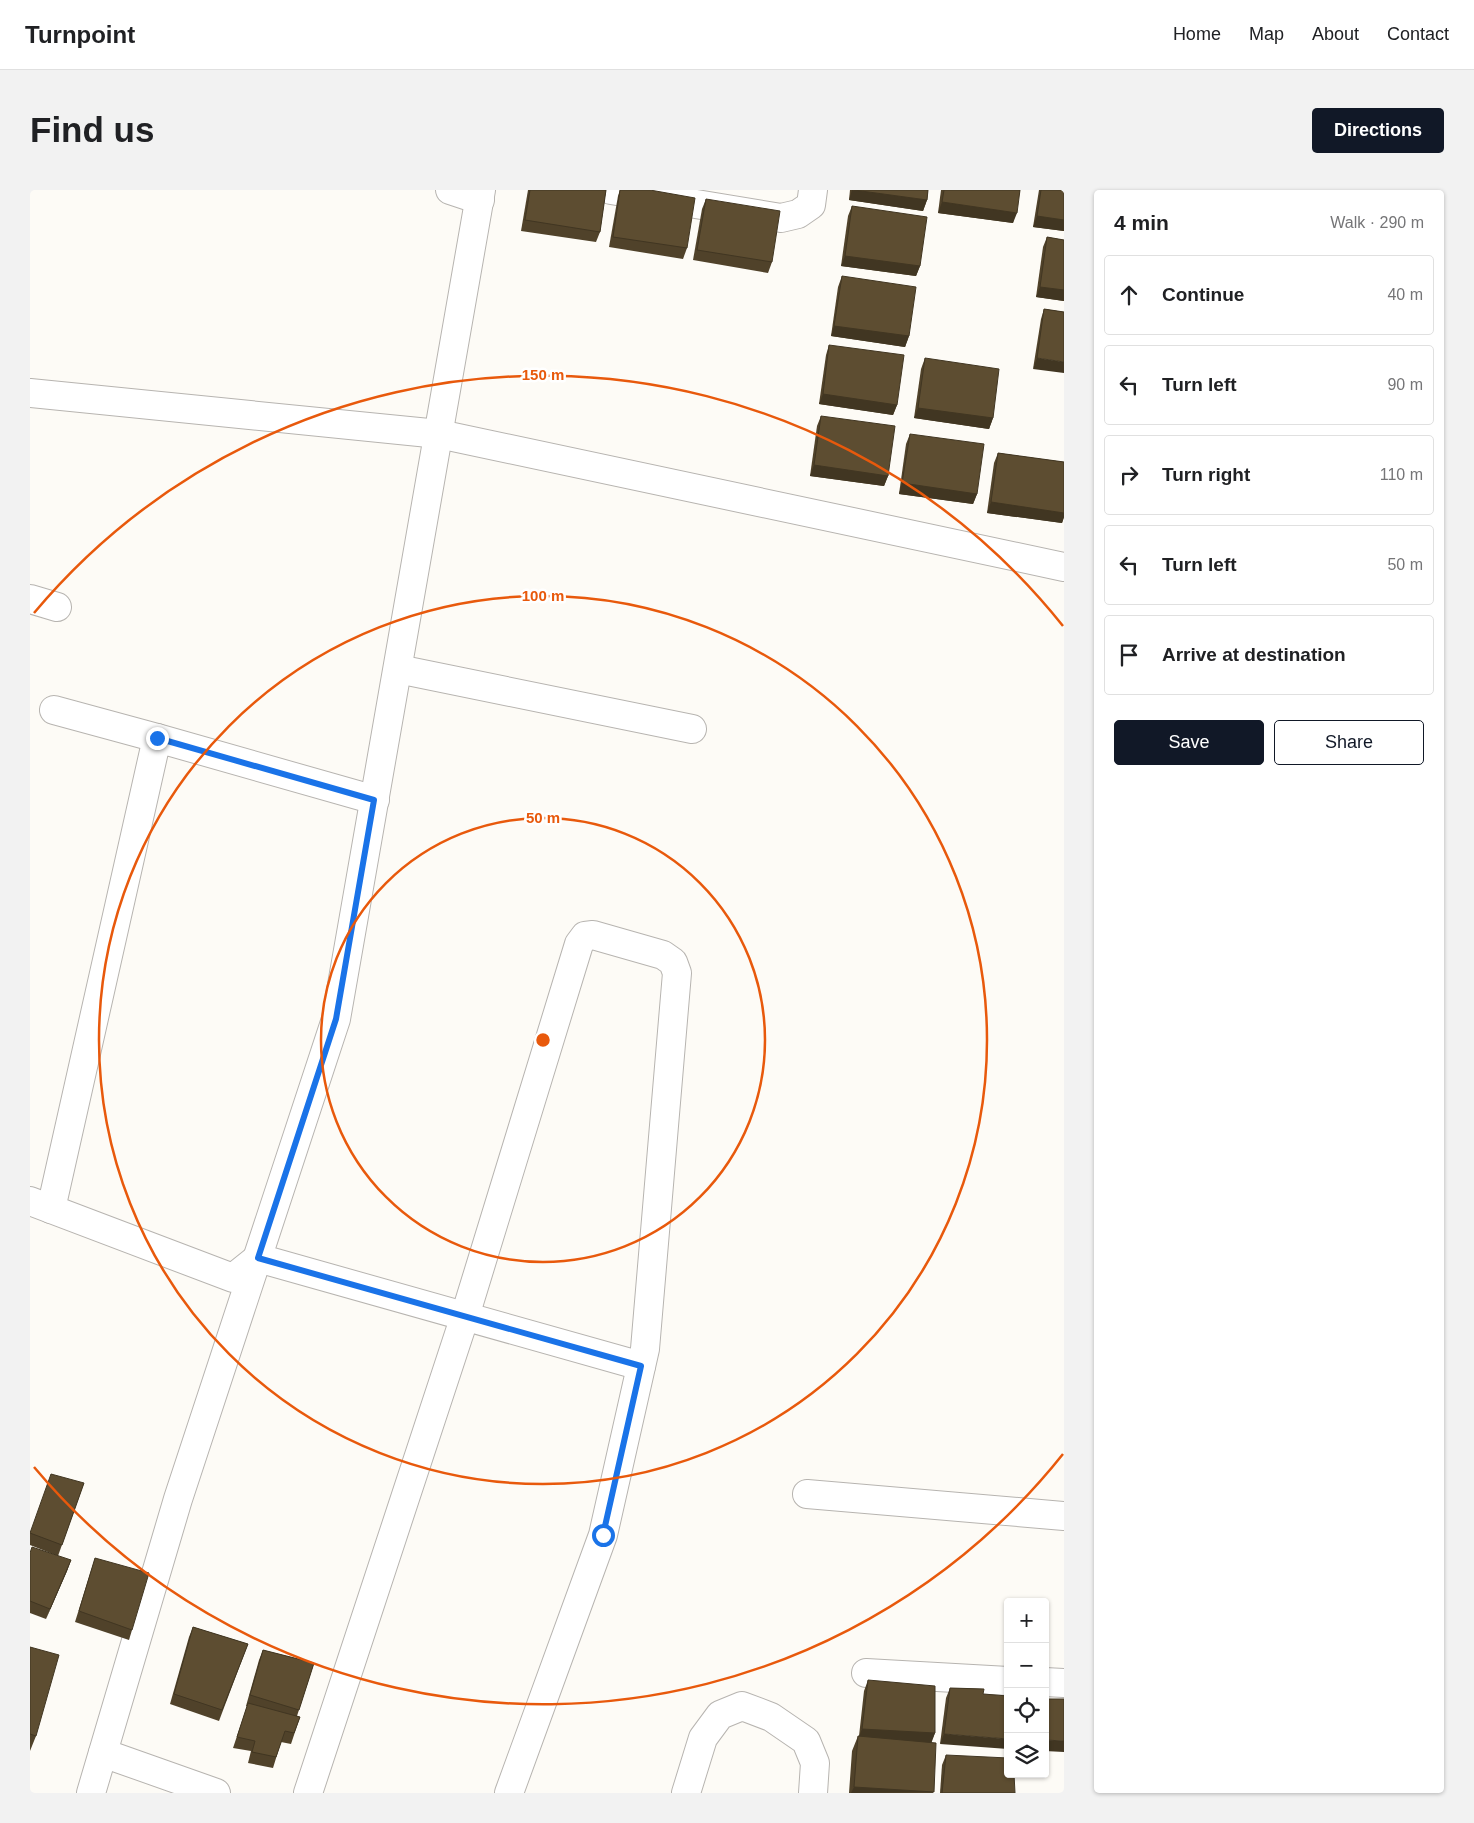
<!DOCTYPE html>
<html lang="en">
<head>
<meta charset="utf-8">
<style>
  :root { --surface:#fff; --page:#f2f2f2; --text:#202124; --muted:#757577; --line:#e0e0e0; --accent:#111827 }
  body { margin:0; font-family:Helvetica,sans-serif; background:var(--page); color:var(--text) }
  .controls { position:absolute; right:15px; bottom:15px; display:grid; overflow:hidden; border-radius:5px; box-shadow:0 1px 4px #0004 }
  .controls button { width:45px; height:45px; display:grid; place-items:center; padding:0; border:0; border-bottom:1px solid var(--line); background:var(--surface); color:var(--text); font:25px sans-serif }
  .stop { position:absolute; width:15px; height:15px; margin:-11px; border:4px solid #1a73e8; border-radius:50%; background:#fff }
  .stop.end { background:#1a73e8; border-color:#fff; box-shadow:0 1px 5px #0008 }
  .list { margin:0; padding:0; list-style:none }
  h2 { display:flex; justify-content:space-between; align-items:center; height:65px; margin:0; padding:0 20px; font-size:21px }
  h2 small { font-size:16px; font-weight:400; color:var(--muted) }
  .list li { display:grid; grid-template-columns:32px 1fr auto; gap:15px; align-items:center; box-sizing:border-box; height:80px; margin:0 10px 10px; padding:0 10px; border:1px solid var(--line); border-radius:5px }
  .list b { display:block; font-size:19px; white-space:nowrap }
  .list em { font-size:16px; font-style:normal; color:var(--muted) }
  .actions { display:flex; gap:10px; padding:15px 20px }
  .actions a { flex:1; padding:11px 0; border:1px solid var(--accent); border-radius:5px; text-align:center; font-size:18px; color:var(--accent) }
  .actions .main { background:var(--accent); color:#fff }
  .icon { flex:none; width:28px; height:28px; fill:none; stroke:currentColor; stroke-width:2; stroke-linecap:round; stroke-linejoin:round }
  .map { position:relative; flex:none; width:1034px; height:1603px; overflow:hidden; border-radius:5px }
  header { display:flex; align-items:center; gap:30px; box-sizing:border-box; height:70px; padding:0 25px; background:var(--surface); border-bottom:1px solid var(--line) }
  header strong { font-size:24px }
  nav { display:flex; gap:28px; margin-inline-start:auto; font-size:18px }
  .intro { display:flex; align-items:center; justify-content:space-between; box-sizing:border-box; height:120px; padding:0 30px }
  h1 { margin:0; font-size:35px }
  .button { padding:12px 22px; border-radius:5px; background:var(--accent); color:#fff; font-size:18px; font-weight:700 }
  main { display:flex; gap:30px; padding:0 30px }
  aside { flex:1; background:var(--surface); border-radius:5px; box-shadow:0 1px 4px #0004 }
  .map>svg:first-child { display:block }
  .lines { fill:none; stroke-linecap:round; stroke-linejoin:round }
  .minor-casing { stroke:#b7b4b0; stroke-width:30 }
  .minor { stroke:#fff; stroke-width:28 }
  .wall { fill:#50422a }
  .shaded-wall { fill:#413622 }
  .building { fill:#5d4d31; stroke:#413622 }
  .route { stroke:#1a73e8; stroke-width:6 }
  .ring { fill:none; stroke:#e8590c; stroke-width:2.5 }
  .centre { fill:#e8590c; stroke:#fff; stroke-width:2.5 }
  .ring-label { font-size:15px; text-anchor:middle; font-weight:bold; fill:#e8590c; stroke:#fff; stroke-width:5; stroke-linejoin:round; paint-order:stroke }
</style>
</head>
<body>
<header>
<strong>Turnpoint</strong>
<nav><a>Home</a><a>Map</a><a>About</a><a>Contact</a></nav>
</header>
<div class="intro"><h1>Find us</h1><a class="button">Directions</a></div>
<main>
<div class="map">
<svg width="1034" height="1603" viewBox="0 0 1034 1603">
  <rect width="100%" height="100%" fill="#fdfbf6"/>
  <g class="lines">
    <g class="minor-casing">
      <g id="minor">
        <polyline points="420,0 450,10"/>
        <polyline points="581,0 751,28 768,24 781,15 783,0"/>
        <polyline points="0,203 409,244 1034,377"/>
        <polyline points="0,409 27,417"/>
        <polyline points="368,479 662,539"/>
        <polyline points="24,520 127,548"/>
        <polyline points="0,1011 203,1088 228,1068 611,1176"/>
        <polyline points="21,1019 127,548 345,610"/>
        <polyline points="777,1304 1034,1326"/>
        <polyline points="836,1483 978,1491"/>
        <polyline points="1015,1492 1034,1493"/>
        <polyline points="73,1563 186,1603"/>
        <polyline points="61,1603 148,1309 306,829 451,0"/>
        <polyline points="278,1603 435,1126 549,754 555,746 563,745 633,765 643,772 647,783 615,1159 573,1345 479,1603"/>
        <polyline points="656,1603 673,1548 690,1525 712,1516 741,1527 776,1551 785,1573 783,1603"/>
      </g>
    </g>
    <use href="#minor" class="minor"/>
  </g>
  <g class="wall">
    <polygon points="498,0 576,0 570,42 566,52 491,41"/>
    <polygon points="590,0 620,0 657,58 653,69 579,57 588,6"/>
    <polygon points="820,0 898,0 897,10 893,21 819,10"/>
    <polygon points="911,0 990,0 983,33 908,23"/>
    <polygon points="1009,0 1034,0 1034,41 1003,37"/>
    <polygon points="676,9 742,72 738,83 663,70 672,19"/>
    <polygon points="822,16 890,76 886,86 811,76 818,26"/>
    <polygon points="1017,47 1034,50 1034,111 1006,107 1013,57"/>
    <polygon points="812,86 879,146 875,157 801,146 808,97"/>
    <polygon points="1014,119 1034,122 1003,179 1011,129"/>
    <polygon points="799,155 867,215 863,225 789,214 796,165"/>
    <polygon points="895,168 963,228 959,239 884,228 891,179"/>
    <polygon points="791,226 858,286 854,296 780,286 787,236"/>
    <polygon points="880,244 947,304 943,314 869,304 876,254"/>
    <polygon points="968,263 1034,272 1034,327 1032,333 957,323 964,273"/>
    <polygon points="54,1293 28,1366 0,1355 0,1343"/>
    <polygon points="0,1363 41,1370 37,1381 16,1429 0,1423"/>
    <polygon points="65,1368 102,1440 99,1450 45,1432"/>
    <polygon points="163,1437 218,1454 189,1531 140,1514 159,1447"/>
    <polygon points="0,1457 6,1546 0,1561"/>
    <polygon points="233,1460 284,1473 267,1526 270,1527 261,1554 251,1552 243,1578 218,1573 221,1561 203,1558 217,1516 216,1516 229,1470"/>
    <polygon points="838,1490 905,1543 901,1552 903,1603 819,1603 822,1561 828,1546 829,1546 834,1501"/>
    <polygon points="920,1498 954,1499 910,1554 916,1508"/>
    <polygon points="916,1565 985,1603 910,1603 912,1575"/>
  </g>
  <g class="shaded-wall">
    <polygon points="822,0 897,10 893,21 819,10"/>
    <polygon points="912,12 987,23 983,33 908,23"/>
    <polygon points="1007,26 1034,30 1034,41 1003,37"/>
    <polygon points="815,66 890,76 886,86 811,76"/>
    <polygon points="1010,97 1034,100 1034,111 1006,107"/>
    <polygon points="804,136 879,146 875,157 801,146"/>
    <polygon points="1007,168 1034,172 1034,183 1003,179"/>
    <polygon points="793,204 867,215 863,225 789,214"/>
    <polygon points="888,218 963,228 959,239 884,228"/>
    <polygon points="784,275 858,286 854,296 780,286"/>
    <polygon points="872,293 947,304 943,314 869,304"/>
    <polygon points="961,312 1034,323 1034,327 1032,333 957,323"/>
    <polygon points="41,1370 37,1381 16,1429 20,1419"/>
    <polygon points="832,1539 905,1543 901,1554 828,1549"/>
    <polygon points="914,1544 978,1549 978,1559 910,1554"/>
    <polygon points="1015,1550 1034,1551 1034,1562 1015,1561"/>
    <polygon points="824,1597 904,1602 821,1603"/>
  </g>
  <g class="building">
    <polygon points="500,0 576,0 570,42 495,30"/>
    <polygon points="590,0 620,0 665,8 657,58 583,47"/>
    <polygon points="824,0 898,0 897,10"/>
    <polygon points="914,0 990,0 987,23 912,12"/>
    <polygon points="1011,0 1034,0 1034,30 1007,26"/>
    <polygon points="676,9 750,21 742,72 667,60"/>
    <polygon points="822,16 897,27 890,76 815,66"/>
    <polygon points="1017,47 1034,50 1034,100 1010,97"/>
    <polygon points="812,86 886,97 879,146 804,136"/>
    <polygon points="1014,119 1034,122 1034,172 1007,168"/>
    <polygon points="799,155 874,165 867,215 793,204"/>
    <polygon points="895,168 969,179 963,228 888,218"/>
    <polygon points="791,226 865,236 858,286 784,275"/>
    <polygon points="880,244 954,254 947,304 872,293"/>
    <polygon points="968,263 1034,272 1034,323 961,312"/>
    <polygon points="21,1284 54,1293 32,1355 0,1343"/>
    <polygon points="2,1357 41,1370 20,1419 0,1411 0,1363"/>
    <polygon points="65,1368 119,1383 102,1440 49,1421"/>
    <polygon points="163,1437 218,1454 192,1520 144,1504"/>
    <polygon points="0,1457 29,1465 6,1546 0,1544"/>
    <polygon points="233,1460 284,1473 269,1520 220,1505"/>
    <polygon points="838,1490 905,1496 905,1543 832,1539"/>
    <polygon points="920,1498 954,1499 953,1504 978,1506 978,1549 914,1544"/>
    <polygon points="1015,1509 1034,1509 1034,1551 1015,1550"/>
    <polygon points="218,1513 270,1527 264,1543 255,1541 246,1567 222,1562 225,1551 207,1547"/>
    <polygon points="828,1546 906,1553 904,1602 824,1597"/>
    <polygon points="916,1565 978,1568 978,1584 984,1584 985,1603 912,1603"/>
  </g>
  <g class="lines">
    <polyline class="route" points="127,548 344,610 306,829 228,1068 611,1176 573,1345"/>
  </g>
  <g class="ring">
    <circle cx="513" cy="850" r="222"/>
    <circle cx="513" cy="850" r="444"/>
    <path d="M1033 1264A665 665 0 0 1 4 1277M4 423A665 665 0 0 1 1033 436"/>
  </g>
  <circle cx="513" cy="850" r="8" class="centre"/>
  <g class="ring-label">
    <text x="513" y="190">150 m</text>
    <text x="513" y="411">100 m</text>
    <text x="513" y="633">50 m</text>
  </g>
</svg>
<div class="controls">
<button>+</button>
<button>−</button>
<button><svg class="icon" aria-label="locate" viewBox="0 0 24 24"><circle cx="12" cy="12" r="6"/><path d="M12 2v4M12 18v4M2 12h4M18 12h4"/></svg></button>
<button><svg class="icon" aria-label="layers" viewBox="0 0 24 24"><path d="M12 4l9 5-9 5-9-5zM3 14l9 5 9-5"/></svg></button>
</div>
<div class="stop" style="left:573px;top:1345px"></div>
<div class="stop end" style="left:127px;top:548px"></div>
</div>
<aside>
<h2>4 min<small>Walk · 290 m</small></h2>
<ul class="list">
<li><svg class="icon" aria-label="ahead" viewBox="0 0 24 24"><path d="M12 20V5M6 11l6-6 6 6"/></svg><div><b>Continue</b></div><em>40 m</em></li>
<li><svg class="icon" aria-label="left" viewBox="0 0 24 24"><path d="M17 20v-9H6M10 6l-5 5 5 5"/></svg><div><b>Turn left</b></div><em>90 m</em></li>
<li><svg class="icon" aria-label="right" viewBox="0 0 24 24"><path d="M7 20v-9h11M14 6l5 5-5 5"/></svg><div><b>Turn right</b></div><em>110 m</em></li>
<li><svg class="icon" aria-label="left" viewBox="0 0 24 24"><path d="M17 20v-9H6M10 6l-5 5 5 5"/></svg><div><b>Turn left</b></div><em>50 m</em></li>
<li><svg class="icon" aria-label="arrive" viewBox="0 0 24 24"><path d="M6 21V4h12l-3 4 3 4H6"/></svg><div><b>Arrive at destination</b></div></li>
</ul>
<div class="actions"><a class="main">Save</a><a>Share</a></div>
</aside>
</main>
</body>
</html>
